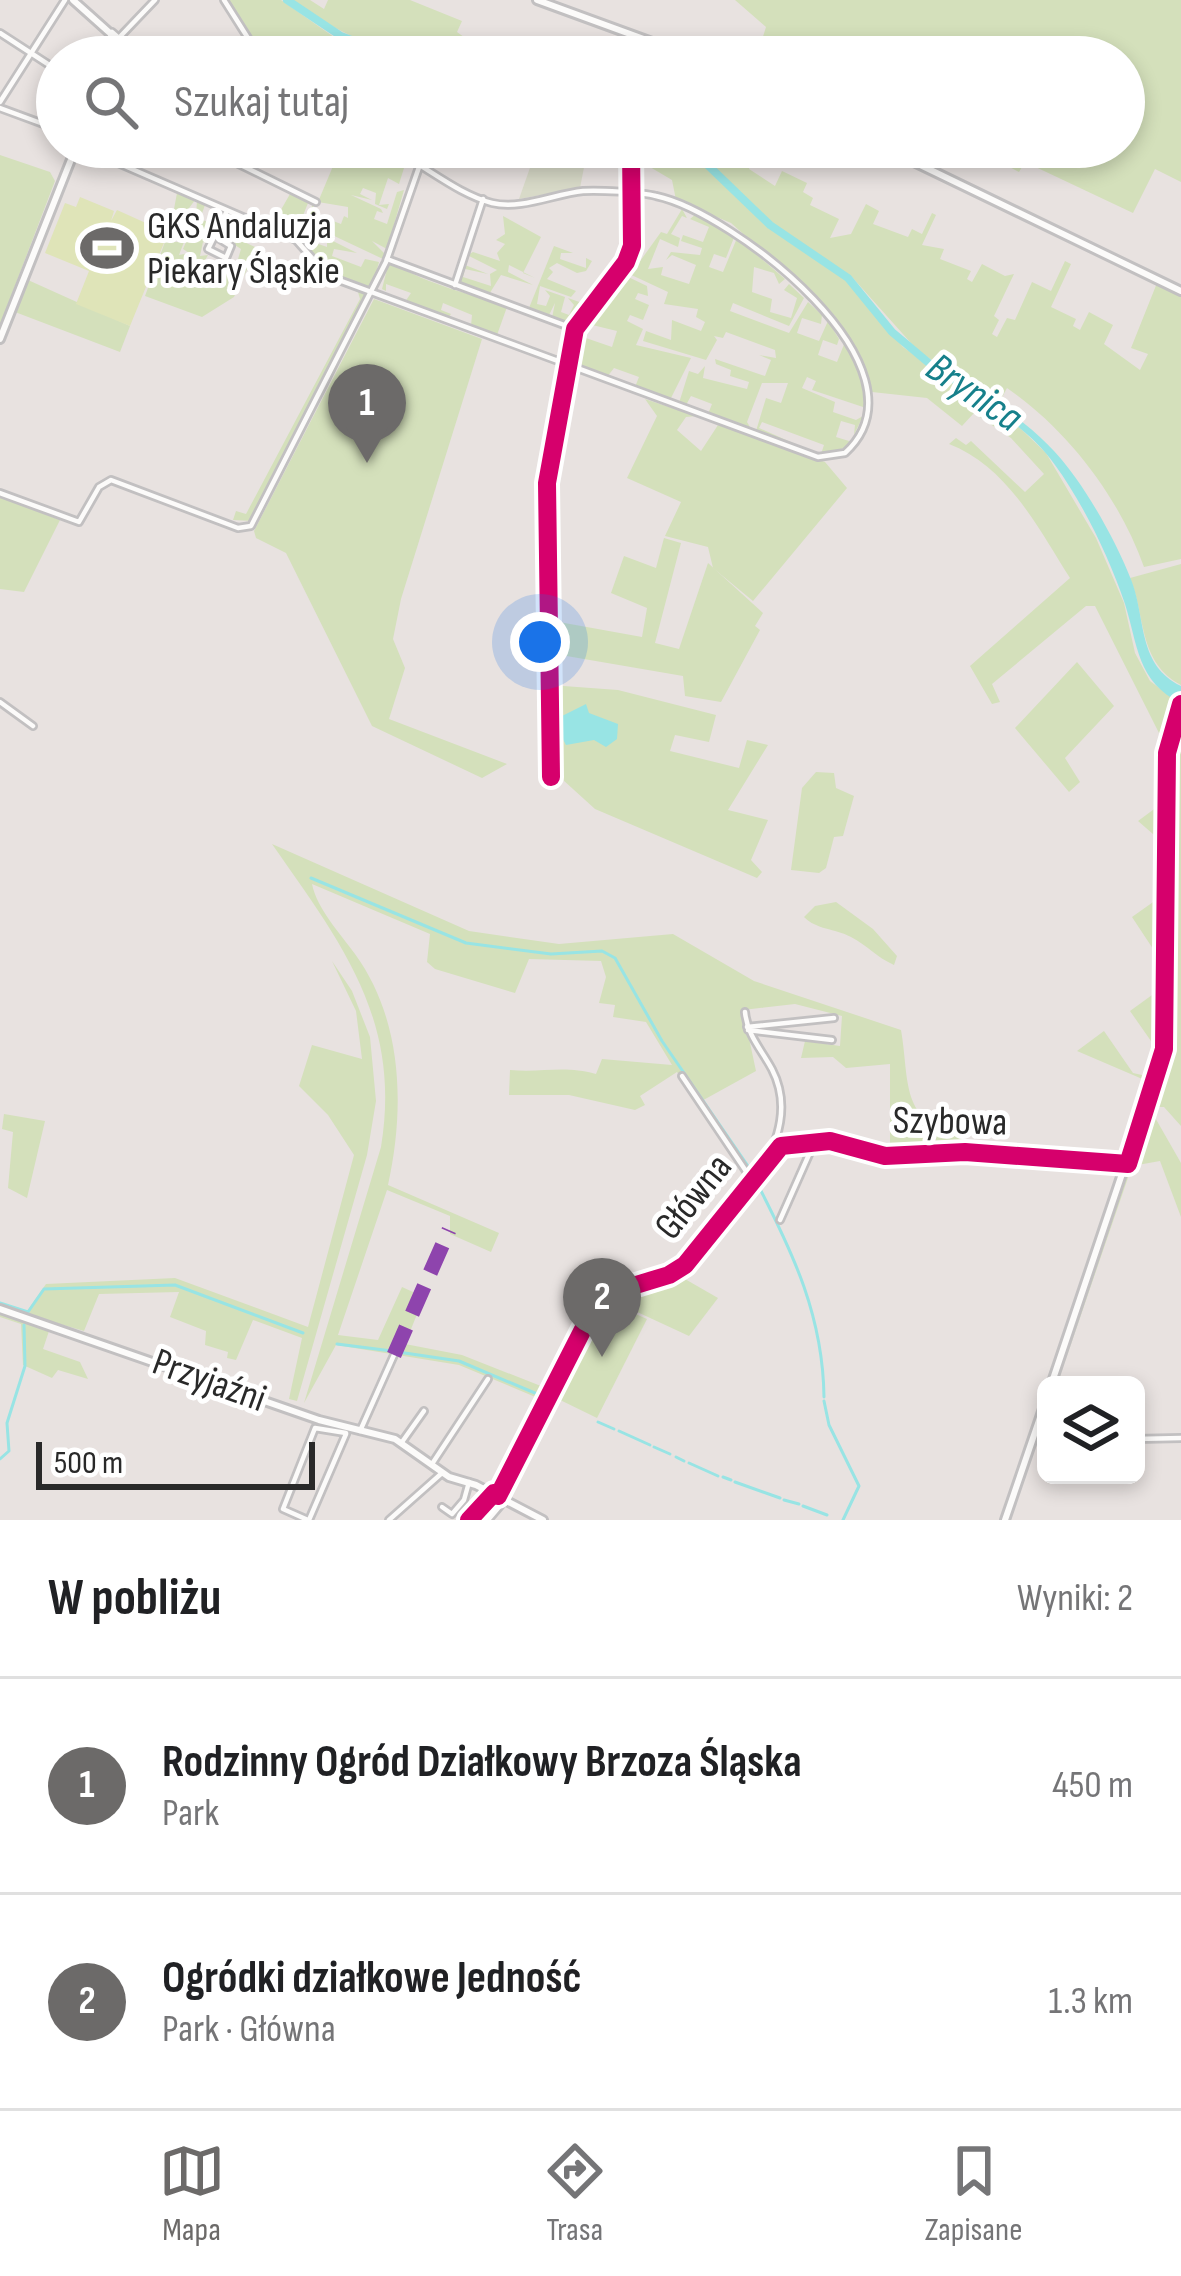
<!DOCTYPE html>
<html lang="pl">
<head>
<meta charset="utf-8">
<style>
  :root { --surface:#fff; --page:#f6f6f6; --text:#202124; --muted:#757577; --line:#e0e0e0; --accent:#6c6a69 }
  body { margin:0; font-family:"Sofia Sans Condensed",sans-serif; background:var(--page); color:var(--text) }
  .controls { position:absolute; right:36px; bottom:36px; display:grid; overflow:hidden; border-radius:18px; box-shadow:0 6px 18px #0003 }
  .controls button { width:108px; height:108px; display:grid; place-items:center; padding:0; border:0; border-bottom:3px solid var(--line); background:var(--surface); color:var(--text); font:60px sans-serif }
  .scale { position:absolute; left:36px; bottom:30px; width:279px; box-sizing:border-box; padding-left:12px; border:6px solid #292929; border-top:0; font-size:33px; line-height:42px; white-space:nowrap; color:#292929; -webkit-text-stroke:9px #fff; paint-order:stroke }
  .you { position:absolute; left:540px; top:642px; width:42px; height:42px; margin:-30px; border:9px solid #fff; border-radius:50%; background:#1a73e8; box-shadow:0 0 0 18px #1a73e833 }
  .badge { display:grid; place-items:center; width:78px; height:78px; border-radius:50%; background:var(--accent); color:#fff; font-size:39px; font-weight:700 }
  .pin { position:absolute; translate:-50% -99px; filter:drop-shadow(0 3px 6px #0008) }
  .pin::after { content:''; position:absolute; top:63px; width:42px; height:36px; background:inherit; clip-path:polygon(0 0,100% 0,50% 100%) }
  .list { margin:0; padding:0; list-style:none }
  h2 { display:flex; justify-content:space-between; align-items:center; height:156px; margin:0; padding:0 48px; font-size:51px }
  h2 small { font-size:39px; font-weight:400; color:var(--muted) }
  .list li { display:grid; grid-template-columns:78px 1fr auto; gap:36px; align-items:center; box-sizing:border-box; height:216px; padding:0 48px; border-top:3px solid var(--line) }
  .list b { display:block; font-size:45px; white-space:nowrap }
  .list p { margin:0; font-size:39px; white-space:nowrap; color:var(--muted) }
  .list em { font-size:39px; font-style:normal; color:var(--muted) }
  .icon { flex:none; width:66px; height:66px; fill:none; stroke:currentColor; stroke-width:2; stroke-linecap:round; stroke-linejoin:round }
  .map { position:relative; flex:none; width:1181px; height:1520px; overflow:hidden }
  .search { position:absolute; background:var(--surface); box-shadow:0 6px 18px #0003; left:36px; right:36px; top:36px; height:132px; display:flex; align-items:center; gap:30px; box-sizing:border-box; padding:0 42px; border-radius:66px; color:var(--muted); font-size:45px }
  .sheet { height:588px; background:var(--surface) }
  nav { display:flex; justify-content:space-around; align-items:center; box-sizing:border-box; height:168px; border-top:3px solid var(--line); background:var(--surface); font-size:33px; color:var(--muted) }
  nav a { display:grid; justify-items:center; gap:6px }
  nav .on { color:var(--accent) }
  .map>svg:first-child { display:block }
  .green { fill:#d4e0bb }
  .cemetery { fill:#d8dac8 }
  .pitch { fill:#dfe4b8 }
  .water { fill:#98e4e4 }
  .lines { fill:none; stroke-linecap:round; stroke-linejoin:round }
  .stream { stroke:#98e4e4; stroke-width:3 }
  .river { stroke:#98e4e4; stroke-width:8 }
  .minor-casing { stroke:#c2c0c1; stroke-width:10 }
  .tertiary-casing { stroke:#c2c0c1; stroke-width:12 }
  .minor { stroke:#fcfbfa; stroke-width:4.5 }
  .tertiary { stroke:#fcfbfa; stroke-width:6 }
  .quiet { stroke:#8e44ad; stroke-width:15; stroke-dasharray:30 15; stroke-linecap:butt }
  .cycleway-casing { stroke:#fff; stroke-width:26 }
  .cycleway { stroke:#d6006c; stroke-width:18 }
  .labels { text-anchor:middle; dominant-baseline:central; stroke-width:10; stroke-linejoin:round; paint-order:stroke }
  .poi-label { font-size:39px; fill:#292929; stroke:#fff; text-anchor:start }
  .street-label { font-size:39px; fill:#292929; stroke:#fff }
  .water-label { font-size:42px; font-style:italic; fill:#16808b; stroke:#fff }
</style>
</head>
<body>
<div class="map">
<svg width="1181" height="1520" viewBox="0 0 1181 1520">
  <rect width="100%" height="100%" fill="#e8e2e0"/>
  <g class="green">
    <polygon points="225,0 281,0 334,37 383,57 261,57"/>
    <path d="M292,0H310L324,9L328,0H410L462,21L457,32L472,43L465,57C393,57 351,43 292,0Z"/>
    <polygon points="735,0 1181,0 1181,182 1155,169 1133,213 1025,162 1019,172 1000,162 1004,151 996,147 1124,147 1124,57 801,57 761,43 766,27"/>
    <polygon points="341,147 338,159 347,162 352,150 390,163 392,155 368,147 398,156 395,163 404,168 399,184 388,178 379,205 389,204 387,209 375,204 376,193 363,188 360,194 372,200 351,195 381,209 383,213 377,211 374,219 387,224 397,192 404,190 387,249 372,241 385,254 383,259 311,225 303,241 273,228 276,221 302,231 304,226 278,215 290,194 308,203 302,218 306,221 313,204 315,214 341,224 344,216 322,205 348,218 348,207 318,202"/>
    <path d="M639,147H684L706,161L779,235L846,279L903,347L1020,428L1046,453L1096,538L1124,603L1135,653L1150,681L1178,702L1165,757L1164,874L1161,841L1138,821L1161,804L1159,733L1095,606H1086L992,684L1000,702L992,704L970,666L1070,578C1038,528 1008,467 949,444L956,438L966,445L971,441L1025,492L1044,474L1011,438L974,413L962,426L927,398L872,392L835,316L731,223L676,200L672,180L650,167L656,150Z"/>
    <path d="M694,147H720L736,162L740,155L752,162L749,169L775,186L782,171L807,183L803,192L813,198L810,205L839,219L830,238L851,234L866,204L879,211L873,224L908,237L912,229L922,234L932,213L936,215L922,245L944,249L940,259L971,271L967,279L972,282L982,264L1005,276L1014,274L994,316L999,320L992,334L997,337L1007,318L1015,320L1032,282L1051,291L1065,261L1071,264L1051,307L1076,319L1073,326L1080,330L1089,312L1113,325L1104,344L1140,370L1148,354L1131,348L1157,283L1181,295V559L1144,567C1119,497 1068,430 1007,388L1000,401L919,352L852,277L780,232Z"/>
    <polygon points="0,155 50,172 55,181 0,325"/>
    <polygon points="177,193 195,200 184,215 196,216 197,201 205,205 200,219 213,224 222,212 209,244 203,242 200,256 208,255 203,264 227,272 226,264 236,266 241,249 221,236 231,216 236,218 229,235 257,248 234,297 202,317 145,296 165,242 184,242 179,255 189,253 183,249 195,221 190,219 183,231 162,222 174,209"/>
    <polygon points="682,209 687,218 682,216 671,234 680,238 678,247 660,239 648,269 663,267 661,275 689,284 696,265 672,255 666,260 671,252 700,255 702,248 681,241 683,235 703,242 709,227 690,219 696,214 735,235 726,258 714,254 709,267 723,272 737,238 785,279 779,284 774,273 754,267 752,292 772,299 770,312 791,318 797,298 784,290 789,284 804,298 789,326 733,303 730,311 789,333 808,302 822,315 821,324 802,318 797,333 819,341 828,321 839,339 837,345 823,340 818,355 837,362 845,342 865,385 866,408 812,390 816,381 807,377 802,388 835,402 833,412 856,420 863,416 854,435 855,425 841,421 836,437 849,441 848,447 821,454 824,445 762,422 759,428 813,452 756,431 766,398 781,403 788,383 762,383 747,422 750,427 708,414 712,404 691,396 686,405 679,403 689,371 698,374 705,366 703,378 747,389 749,382 730,376 731,370 716,364 715,359 765,376 771,360 759,355 776,358 775,350 726,332 723,338 714,336 717,340 706,360 643,341 646,331 671,340 672,320 701,331 705,322 696,317 698,309 664,304 668,292 625,272 631,260 638,264 661,232 667,234"/>
    <polygon points="503,216 541,237 523,273 535,278 509,265 508,272 533,285 501,275 488,296 458,282 465,265 488,274 465,269 463,277 491,286 490,274 497,270 467,255 473,252 500,261 497,253 505,244 496,240 505,234"/>
    <polygon points="313,233 310,241 327,247 327,238 357,253 334,249 332,256 361,267 365,259 379,262 373,284 366,288 324,271 307,246"/>
    <polygon points="554,246 573,253 561,253 560,259 586,268 586,258 592,261 586,271 577,273 557,263 549,268 553,272 547,279 576,291 571,297 540,286 537,304 546,306 550,296 545,290 565,297 561,312 569,315 574,305 568,298 588,305 570,324 552,318 555,303 548,317 529,308"/>
    <path d="M393,264C433,286 465,292 507,307L497,335L471,326L472,315L443,303L441,310L451,314L448,318L405,302L411,293L386,284V291L382,289L388,265Z"/>
    <polygon points="622,274 647,286 648,296 638,293 635,299 649,305 643,320 630,315 627,321 643,329 636,345 691,358 670,400 635,387 639,377 614,368 607,377 571,363 582,326 583,337 612,347 617,331 584,323"/>
    <polygon points="28,280 130,326 120,352 15,312"/>
    <polygon points="338,284 367,295 359,313 253,521 233,520 236,511 246,514 360,299 358,292"/>
    <polygon points="374,299 482,339 401,599 393,639 405,668 389,719 507,764 482,778 372,726 286,553 256,538 254,531"/>
    <polygon points="645,399 696,416 686,417 677,430 701,451 718,425 825,462 847,488 753,601 713,568 708,547 665,536 681,502 627,478 657,416"/>
    <polygon points="0,497 60,520 24,592 0,589"/>
    <polygon points="664,538 681,543 655,643 679,649 708,563 763,613 755,626 760,630 721,702 685,696 683,676 549,653 548,620 642,637 647,608 611,593 624,556 656,568"/>
    <path d="M1181,564V685C1138,662 1146,617 1130,578Z"/>
    <polygon points="1077,662 1114,706 1065,758 1080,782 1069,792 1015,728"/>
    <polygon points="550,685 618,690 716,715 709,742 675,735 670,751 739,768 747,740 768,745 728,810 768,820 751,860 762,872 757,878 595,809 552,770"/>
    <polygon points="1181,724 1181,1126 1164,1107 1156,1107 1153,1114 1181,1163 1181,1217 1160,1161 1132,1166 1057,1385 1167,1057 1175,1042 1174,747"/>
    <polygon points="816,772 834,773 836,788 854,796 843,836 834,837 826,868 819,873 791,870 802,788"/>
    <path d="M272,844L469,931L559,944L673,934L754,981L901,1030C910,1082 899,1121 962,1138L960,1149L890,1155V1064L846,1068L833,1057L801,1058L805,1041L840,1046L842,1016L795,1004L743,1010L756,1071L698,1103L677,1072L640,1096L645,1105L635,1110L569,1095H509L510,1070C542,1073 564,1065 596,1074L602,1059L672,1065L646,1022L613,1017L615,1005L599,1003L606,977L601,961L529,959L515,993L435,969L427,962L430,934L312,884C317,909 340,933 355,954C403,1020 405,1108 388,1185L499,1233L491,1252L450,1234V1216L387,1190L338,1335L378,1340L402,1287L424,1297L405,1344L462,1355L551,1390L545,1401L459,1365L336,1345L304,1403L381,1147C402,1019 341,943 272,844Z"/>
    <polygon points="1156,900 1167,911 1164,1046 1154,1084 1077,1051 1104,1031 1133,1073 1151,1077 1158,1051 1130,1011 1159,990 1161,961 1132,917"/>
    <path d="M836,902L873,929L897,956L894,965C876,957 867,945 851,937C834,928 817,930 804,917L815,906Z"/>
    <polygon points="332,961 352,991 370,1037 376,1101 367,1155 297,1401 289,1399 302,1338 253,1320 236,1360 227,1358 228,1352 205,1345 206,1331 170,1317 179,1292 99,1294 84,1331 25,1314 46,1284 175,1278 308,1327 354,1155 328,1115 299,1086 312,1045 362,1059 356,1011"/>
    <polygon points="4,1114 45,1121 27,1198 8,1188 13,1132 2,1129"/>
    <polygon points="678,1275 718,1298 689,1336 607,1298"/>
    <polygon points="604,1300 647,1319 597,1418 556,1398"/>
    <polygon points="0,1311 50,1328 43,1349 80,1362 88,1379 58,1370 52,1378 23,1365 21,1324 0,1317"/>
  </g>
  <polygon class="cemetery" points="527,147 588,147 580,188 519,199 532,162 523,158"/>
  <polygon class="pitch" points="80,197 114,211 111,221 117,210 168,233 130,326 76,304 89,271 45,253 65,203 76,207"/>
  <g class="water">
    <path d="M931,363C985,395 1038,424 1075,477C1096,506 1119,548 1132,582C1146,621 1138,665 1181,686V703C1137,682 1138,645 1125,604C1109,557 1084,505 1055,465C1026,424 980,401 939,375L928,367Z"/>
    <polygon points="586,704 589,713 618,724 617,739 606,747 594,740 566,745 556,726 560,717"/>
  </g>
  <g class="lines">
    <g class="stream">
      <polyline points="311,878 466,943 551,954 602,951 615,958 662,1041 750,1169"/>
      <path d="M758,1185C794,1255 823,1317 824,1397"/>
      <polyline points="0,1303 28,1312 44,1289 175,1285 303,1333"/>
      <polyline points="337,1344 392,1351"/>
      <polyline points="398,1352 459,1361 542,1396"/>
      <polyline points="824,1401 829,1425 859,1486 843,1520"/>
      <polyline points="598,1422 614,1429"/>
      <polyline points="619,1431 650,1445"/>
      <polyline points="654,1447 670,1454"/>
      <polyline points="676,1457 684,1461"/>
      <polyline points="0,1459 9,1451 7,1423 25,1366 24,1325"/>
      <polyline points="689,1463 718,1476"/>
      <polyline points="723,1477 731,1480"/>
      <polyline points="735,1482 780,1498"/>
      <polyline points="784,1500 799,1504"/>
      <polyline points="803,1506 827,1515"/>
    </g>
    <g class="river">
      <polyline points="287,0 341,36 395,57"/>
      <polyline points="689,147 770,225 848,278 892,332 936,369"/>
    </g>
    <g class="minor-casing">
      <g id="minor">
        <polyline points="224,0 260,57"/>
        <polyline points="112,32 135,52"/>
        <polyline points="0,33 57,70"/>
        <polyline points="114,43 155,0"/>
        <polyline points="133,50 145,57"/>
        <polyline points="0,102 65,0"/>
        <polyline points="0,108 57,129"/>
        <path d="M81,147L296,240L328,276L818,457L845,453C937,369 732,212 656,196C641,192 598,190 583,191C554,194 521,210 492,203C454,193 422,162 386,147"/>
        <polyline points="204,147 316,202"/>
        <polyline points="215,236 231,246 226,258 208,249 227,211"/>
        <polyline points="387,259 575,329"/>
        <polyline points="455,285 483,199"/>
        <path d="M565,362C580,302 650,264 631,196"/>
        <polyline points="0,493 79,522 99,487 111,480 238,528 251,526 386,262 426,147"/>
        <polyline points="0,702 33,726"/>
        <polyline points="747,1027 834,1018"/>
        <polyline points="748,1030 832,1040"/>
        <polyline points="682,1076 752,1180"/>
        <polyline points="773,1150 823,1140 885,1156 965,1152 1128,1164"/>
        <polyline points="780,1220 815,1141"/>
        <polyline points="360,1431 394,1355"/>
        <polyline points="1136,1439 1181,1438"/>
        <polyline points="402,1442 424,1411"/>
        <polyline points="432,1464 488,1379"/>
        <path d="M498,1496L600,1296L669,1275L685,1265C724,1220 795,1153 779,1088C772,1058 748,1043 745,1012"/>
        <polyline points="442,1507 452,1514 464,1500 469,1482"/>
        <polyline points="308,1520 283,1509 315,1428 346,1433"/>
        <polyline points="309,1520 346,1434"/>
        <polyline points="389,1520 442,1473"/>
        <polyline points="469,1520 493,1494"/>
        <polyline points="488,1520 505,1500"/>
      </g>
    </g>
    <g class="tertiary-casing">
      <g id="tertiary">
        <polyline points="73,0 111,34 112,57"/>
        <polyline points="537,0 693,57"/>
        <polyline points="883,147 1181,291"/>
        <polyline points="0,339 76,147"/>
        <polyline points="0,1309 319,1420 395,1439 449,1477 476,1485 543,1520"/>
        <polyline points="1051,1385 1164,1049 1167,753 1181,704"/>
        <polyline points="1005,1520 1046,1400"/>
      </g>
    </g>
    <use href="#minor" class="minor"/>
    <use href="#tertiary" class="tertiary"/>
    <polyline class="quiet" points="394,1355 449,1230"/>
    <g class="cycleway-casing">
      <g id="cycleway">
        <polyline points="551,777 547,483 575,329 626,262 632,246 631,147"/>
        <polyline points="469,1520 494,1493 498,1496 600,1296 669,1275 685,1265 781,1146 830,1141 885,1156 965,1152 1128,1164 1164,1049 1167,753 1181,704"/>
      </g>
    </g>
    <use href="#cycleway" class="cycleway"/>
  </g>
  <defs>
    <g id="stadium-bare" transform="scale(4.14)"><path d="M0-5a6.5 5 0 1 0 0 10a6.5 5 0 1 0 0-10ZM-3.5-1.8h7v3.6h-7Z" fill="#6c6a69" stroke="#fff" stroke-width="2.5" paint-order="stroke"/></g>
  </defs>
  <g fill-rule="evenodd">
    <use href="#stadium-bare" x="107" y="248"/>
  </g>
  <g class="labels">
    <g class="poi-label">
      <text x="147" y="226">GKS Andaluzja<tspan x="147" dy="45">Piekary Śląskie</tspan></text>
    </g>
    <g class="street-label">
      <text transform="translate(950 1122) rotate(1)">Szybowa</text>
      <text transform="translate(694 1197) rotate(-51)">Główna</text>
      <text transform="translate(209 1381) rotate(20)">Przyjaźni</text>
    </g>
    <g class="water-label">
      <text transform="translate(974 393) rotate(34)">Brynica</text>
    </g>
  </g>
</svg>
<div class="controls">
<button><svg class="icon" aria-label="layers" viewBox="0 0 24 24"><path d="M12 4l9 5-9 5-9-5zM3 14l9 5 9-5"/></svg></button>
</div>
<div class="scale">500 m</div>
<div class="you"></div>
<div class="pin badge" style="left:367px;top:463px">1</div>
<div class="pin badge" style="left:602px;top:1357px">2</div>
<div class="search"><svg class="icon" aria-label="search" viewBox="0 0 24 24"><circle cx="10" cy="10" r="6"/><path d="M15 15l6 6"/></svg>Szukaj tutaj</div>
</div>
<section class="sheet">
<h2>W pobliżu<small>Wyniki: 2</small></h2>
<ul class="list">
<li><span class="badge">1</span><div><b>Rodzinny Ogród Działkowy Brzoza Śląska</b><p>Park</p></div><em>450 m</em></li>
<li><span class="badge">2</span><div><b>Ogródki działkowe Jedność</b><p>Park · Główna</p></div><em>1.3 km</em></li>
</ul>
</section>
<nav>
<a class="on"><svg class="icon" aria-label="map" viewBox="0 0 24 24"><path d="M3 6l6-2 6 2 6-2v14l-6 2-6-2-6 2zM9 4v14M15 6v14"/></svg>Mapa</a>
<a><svg class="icon" aria-label="directions" viewBox="0 0 24 24"><path d="M12 3l9 9-9 9-9-9zM9 14v-3h6M13 9l2 2-2 2"/></svg>Trasa</a>
<a><svg class="icon" aria-label="saved" viewBox="0 0 24 24"><path d="M7 4h10v16l-5-4-5 4z"/></svg>Zapisane</a>
</nav>
</body>
</html>
